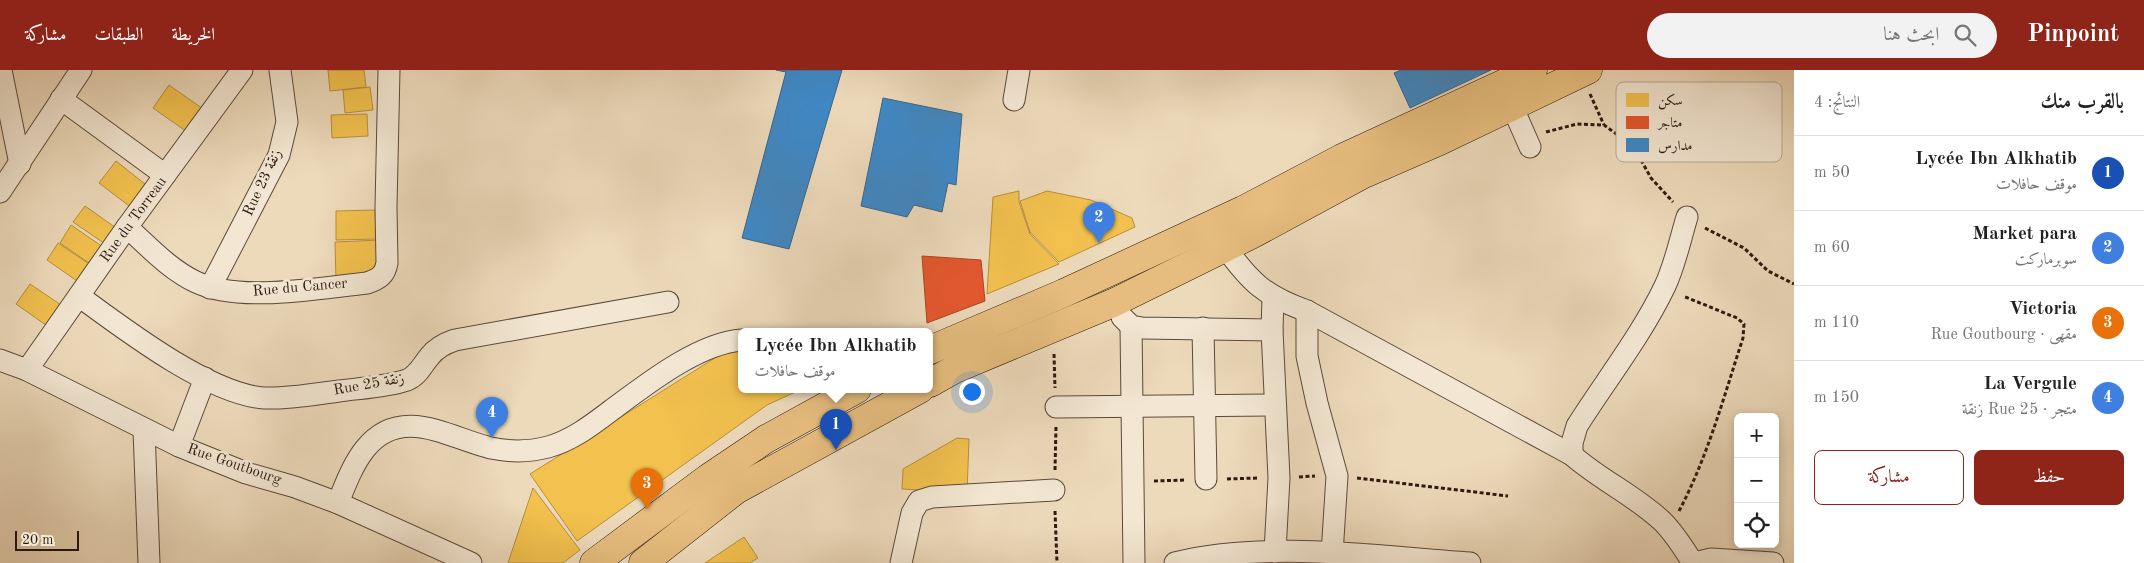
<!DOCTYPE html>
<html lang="ar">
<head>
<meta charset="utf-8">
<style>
  :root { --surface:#fff; --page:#f2f2f2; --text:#222; --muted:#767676; --line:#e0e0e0; --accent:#8f2418 }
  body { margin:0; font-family:"Old Standard TT",Amiri,serif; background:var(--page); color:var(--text); direction:rtl }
  .controls { position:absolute; right:15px; bottom:15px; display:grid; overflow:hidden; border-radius:8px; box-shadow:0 2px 8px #0003 }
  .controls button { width:45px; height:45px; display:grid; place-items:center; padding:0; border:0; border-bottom:1px solid var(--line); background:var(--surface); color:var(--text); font:25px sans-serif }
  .scale { position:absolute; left:15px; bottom:12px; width:64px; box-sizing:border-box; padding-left:5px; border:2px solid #2c1910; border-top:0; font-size:14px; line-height:18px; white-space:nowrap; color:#2c1910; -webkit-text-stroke:4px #f3e7d3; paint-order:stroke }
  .you { position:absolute; left:971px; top:321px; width:18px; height:18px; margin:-12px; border:4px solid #fff; border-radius:50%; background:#1a73e8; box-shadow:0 0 0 8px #1a73e833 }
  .badge { display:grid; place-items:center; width:32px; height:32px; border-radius:50%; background:var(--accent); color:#fff; font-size:16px; font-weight:700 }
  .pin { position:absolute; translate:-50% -41px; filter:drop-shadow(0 1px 2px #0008) }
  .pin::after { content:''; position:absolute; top:26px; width:18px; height:15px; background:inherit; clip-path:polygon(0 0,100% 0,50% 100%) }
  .popup { position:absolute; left:738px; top:258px; width:195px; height:65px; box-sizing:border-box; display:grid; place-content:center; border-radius:8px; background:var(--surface); filter:drop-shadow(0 1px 4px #0005); font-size:16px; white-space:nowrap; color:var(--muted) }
  .popup b { font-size:19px; color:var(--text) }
  .popup::after { content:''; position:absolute; left:50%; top:100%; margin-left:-10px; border:10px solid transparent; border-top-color:var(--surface) }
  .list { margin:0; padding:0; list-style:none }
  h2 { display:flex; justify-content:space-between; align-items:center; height:65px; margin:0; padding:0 20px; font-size:21px }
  h2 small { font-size:16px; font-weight:400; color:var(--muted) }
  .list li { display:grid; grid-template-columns:32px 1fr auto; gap:15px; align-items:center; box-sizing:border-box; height:75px; padding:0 20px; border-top:1px solid var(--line) }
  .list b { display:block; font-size:19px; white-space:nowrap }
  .list p { margin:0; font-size:16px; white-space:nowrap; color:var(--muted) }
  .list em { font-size:16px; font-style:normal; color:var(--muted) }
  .actions { display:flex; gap:10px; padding:15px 20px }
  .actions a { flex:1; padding:11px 0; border:1px solid var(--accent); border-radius:8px; text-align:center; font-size:18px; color:var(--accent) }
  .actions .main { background:var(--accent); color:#fff }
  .icon { flex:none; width:28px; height:28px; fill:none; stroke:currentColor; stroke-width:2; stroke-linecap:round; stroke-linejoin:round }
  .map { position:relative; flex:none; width:1794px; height:493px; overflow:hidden; direction:ltr }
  header { display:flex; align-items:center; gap:30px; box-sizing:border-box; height:70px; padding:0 25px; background:var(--accent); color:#fff }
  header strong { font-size:24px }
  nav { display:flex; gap:28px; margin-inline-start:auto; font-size:18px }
  .search { width:350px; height:45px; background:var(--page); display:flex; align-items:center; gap:12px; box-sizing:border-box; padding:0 18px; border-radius:28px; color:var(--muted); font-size:19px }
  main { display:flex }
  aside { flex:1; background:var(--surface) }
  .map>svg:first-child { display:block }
  .homes { fill:#f2c14e; stroke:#b78f3b }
  .shops { fill:#e4572e; stroke:#ad4425 }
  .schools { fill:#3f88c5; stroke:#39678f }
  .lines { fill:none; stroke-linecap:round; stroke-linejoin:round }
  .minor-casing { stroke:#5c493b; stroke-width:23 }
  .major-casing { stroke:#2c1910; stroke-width:29 }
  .path { stroke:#2c1910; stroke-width:3; stroke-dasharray:4 2.5; stroke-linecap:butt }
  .minor { stroke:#f3e7d3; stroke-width:21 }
  .major { stroke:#e6bd7e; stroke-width:28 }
  .labels { text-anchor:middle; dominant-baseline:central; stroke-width:5; stroke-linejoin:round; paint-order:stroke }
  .street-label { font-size:15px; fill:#2c1910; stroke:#f3e7d3 }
  .key { fill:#f3e7d3; stroke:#b7a998; stroke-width:1 }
  .key-label { font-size:14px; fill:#2c1910 }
</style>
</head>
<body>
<header>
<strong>Pinpoint</strong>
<div class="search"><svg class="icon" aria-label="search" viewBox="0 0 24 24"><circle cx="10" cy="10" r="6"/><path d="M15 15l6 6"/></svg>ابحث هنا</div>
<nav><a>الخريطة</a><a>الطبقات</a><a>مشاركة</a></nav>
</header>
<main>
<aside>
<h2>بالقرب منك<small>النتائج: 4</small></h2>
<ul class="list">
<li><span class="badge" style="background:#1a4fb4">1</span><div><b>Lycée Ibn Alkhatib</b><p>موقف حافلات</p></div><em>50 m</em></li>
<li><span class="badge" style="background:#3f7fe0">2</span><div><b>Market para</b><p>سوبرماركت</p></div><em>60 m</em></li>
<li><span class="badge" style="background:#e8710a">3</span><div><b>Victoria</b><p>مقهى · Rue Goutbourg</p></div><em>110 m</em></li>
<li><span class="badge" style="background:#3f7fe0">4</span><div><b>La Vergule</b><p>متجر · Rue 25 زنقة</p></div><em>150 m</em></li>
</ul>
<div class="actions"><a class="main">حفظ</a><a>مشاركة</a></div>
</aside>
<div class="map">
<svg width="1794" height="493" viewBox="0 0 1794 493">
  <rect width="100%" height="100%" fill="#eddabb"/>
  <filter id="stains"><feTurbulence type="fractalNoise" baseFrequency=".004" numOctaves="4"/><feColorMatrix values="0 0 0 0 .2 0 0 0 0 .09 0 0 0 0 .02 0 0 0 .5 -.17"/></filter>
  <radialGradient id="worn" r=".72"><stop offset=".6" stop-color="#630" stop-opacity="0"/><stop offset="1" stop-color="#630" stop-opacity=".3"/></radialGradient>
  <g class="homes">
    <polygon points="328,0 364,0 366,17 330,21"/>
    <polygon points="169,15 206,41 190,64 153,38"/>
    <polygon points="370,17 373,40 345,43 343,20"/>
    <polygon points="1676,28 1682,58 1659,63 1653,33"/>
    <polygon points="367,44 368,66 332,68 331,45"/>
    <polygon points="116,91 150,118 133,139 99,113"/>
    <polygon points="1019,121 1019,132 1030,164 1059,194 987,224 993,127"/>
    <polygon points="1047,121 1091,130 1132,148 1135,157 1059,192 1030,162 1020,131"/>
    <polygon points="85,136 119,160 108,176 73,152"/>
    <polygon points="375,140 376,169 336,170 336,141"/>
    <polygon points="71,155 106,179 95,197 60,173"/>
    <polygon points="380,170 381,187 374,201 336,212 335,172"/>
    <polygon points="58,173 92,196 80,213 47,190"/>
    <polygon points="30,214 64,237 50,258 16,234"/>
    <polygon points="726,281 742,282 742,319 802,319 767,335 577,471 530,404"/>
    <polygon points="957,368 969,369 967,423 902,419 903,399"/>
    <polygon points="533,418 580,480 563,493 508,493"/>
    <polygon points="744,467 758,488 750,493 705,493"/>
  </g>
  <polygon class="shops" points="922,186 981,190 985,231 927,253"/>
  <g class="schools">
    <polygon points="776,0 842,0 789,179 742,168 786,2"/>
    <polygon points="1401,0 1491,0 1410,38 1394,3"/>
    <polygon points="883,28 962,44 956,115 948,113 942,142 914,135 907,147 861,136"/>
  </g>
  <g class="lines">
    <g class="minor-casing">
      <g id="minor">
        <polyline points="1,0 20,94"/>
        <polyline points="61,29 165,105"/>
        <polyline points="1014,30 1019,0"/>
        <polyline points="1512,36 1530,77"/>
        <polyline points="0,122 81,0"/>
        <path d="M127,157C148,176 170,200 196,212C240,233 319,218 367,213C379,209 385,205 387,193L386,137L389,0"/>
        <path d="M1225,177C1251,213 1265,226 1307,241L1572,385C1600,410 1636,426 1663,452C1675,464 1684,479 1693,493"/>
        <polyline points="210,218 279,85 287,52 280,0"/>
        <path d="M79,226C124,259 209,324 264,328C289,329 315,324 339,321C361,318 386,317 407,310C419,305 422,295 430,286C436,278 446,273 455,270L668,232"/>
        <polyline points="1273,228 1272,260 1279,408 1275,482"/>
        <polyline points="1307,241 1307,286 1317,333 1337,406 1332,484"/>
        <polyline points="1122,247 1131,256 1142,258 1272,260"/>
        <polyline points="1131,256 1134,493"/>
        <polyline points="1203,258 1206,409"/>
        <polyline points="0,290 27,300 179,376 246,403 295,417 338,433 471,493"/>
        <polyline points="27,300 127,157 242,0"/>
        <polyline points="1056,337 1275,335"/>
        <polyline points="144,360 149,493"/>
        <polyline points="179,376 205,308"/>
        <path d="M1572,385V373L1577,356C1606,310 1641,266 1665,216C1675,195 1680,170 1687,147"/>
        <path d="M338,433C345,415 353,394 365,379C401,334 449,368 491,378C510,382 529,382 548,377C573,370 593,354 613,339C648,313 699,273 742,270"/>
        <polyline points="901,493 912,443 919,431 932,427 1054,420"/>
        <path d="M1175,493C1263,470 1379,487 1470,493"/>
        <polyline points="1695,493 1711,489 1773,493"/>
      </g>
    </g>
    <g class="major-casing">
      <g id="major">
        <polyline points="930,280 1064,223 1243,140 1342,88 1533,0"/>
        <polyline points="930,313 955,299 1113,233 1251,165 1362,105 1440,71 1588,0"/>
        <polyline points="594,493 708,408 766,369 857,319"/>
        <polyline points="643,493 736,420 920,319"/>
      </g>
    </g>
    <g class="path">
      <polyline points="1590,24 1604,55"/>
      <polyline points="1546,62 1577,54 1604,55 1626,71 1640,88 1651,108 1673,132"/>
      <polyline points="1705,158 1744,178 1768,201 1794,214"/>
      <polyline points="1054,284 1055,318"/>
      <polyline points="1055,400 1056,356"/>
      <polyline points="1299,407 1315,406"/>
      <polyline points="1357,408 1508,426"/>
      <polyline points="1227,409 1258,408"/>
      <polyline points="1154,411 1186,410"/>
      <polyline points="1055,441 1057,493"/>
      <path d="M1679,441C1708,386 1724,326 1743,268L1744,254L1737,248L1683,226"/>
    </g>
    <use href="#minor" class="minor"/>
    <use href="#major" class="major"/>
  </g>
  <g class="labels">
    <g class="street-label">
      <text transform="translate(263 113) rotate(-65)">Rue 23 زنقة</text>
      <text transform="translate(134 150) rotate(-54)">Rue du Torreau</text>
      <text transform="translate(300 218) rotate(-5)">Rue du Cancer</text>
      <text transform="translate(369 315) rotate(-10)">Rue 25 زنقة</text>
      <text transform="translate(234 395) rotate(19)">Rue Goutbourg</text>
    </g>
  </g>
  <rect x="1616" y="12" width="166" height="80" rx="8" class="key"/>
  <rect x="1626" y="23" width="23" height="14" fill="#f2c14e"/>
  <rect x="1626" y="46" width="23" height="13" fill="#e4572e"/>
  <rect x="1626" y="68" width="23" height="14" fill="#3f88c5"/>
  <g class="key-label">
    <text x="1658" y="35">سكن</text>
    <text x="1658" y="57">متاجر</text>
    <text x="1658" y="80">مدارس</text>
  </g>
  <rect width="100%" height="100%" filter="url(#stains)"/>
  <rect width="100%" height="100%" fill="url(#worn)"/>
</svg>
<div class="controls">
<button>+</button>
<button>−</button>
<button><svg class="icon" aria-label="locate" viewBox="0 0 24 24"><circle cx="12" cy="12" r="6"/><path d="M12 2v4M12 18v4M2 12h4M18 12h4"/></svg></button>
</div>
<div class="scale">20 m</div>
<div class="you"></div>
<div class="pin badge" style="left:836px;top:380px;background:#1a4fb4">1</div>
<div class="popup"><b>Lycée Ibn Alkhatib</b>موقف حافلات</div>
<div class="pin badge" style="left:1099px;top:173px;background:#3f7fe0">2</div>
<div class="pin badge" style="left:647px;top:439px;background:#e8710a">3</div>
<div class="pin badge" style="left:492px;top:368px;background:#3f7fe0">4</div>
</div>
</main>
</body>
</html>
